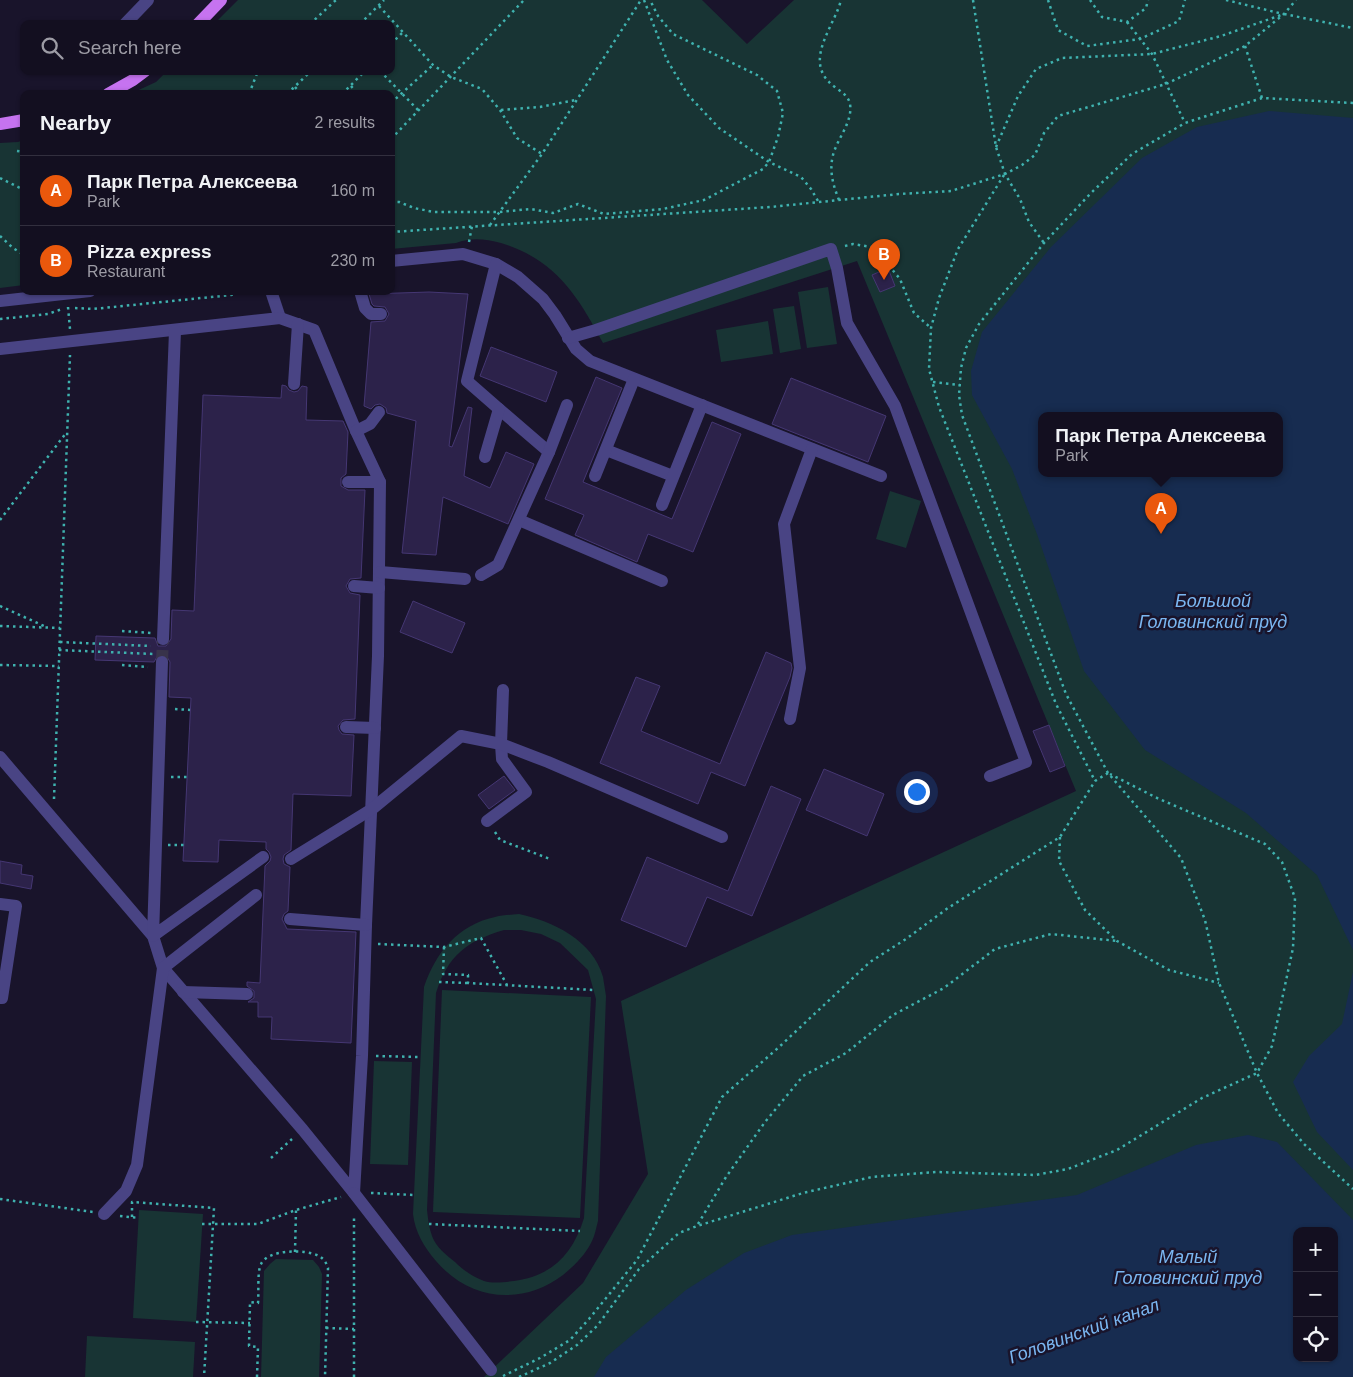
<!DOCTYPE html>
<html lang="en">
<head>
<meta charset="utf-8">
<style>
  :root { --surface:#130f20; --page:#1c1829; --text:#f1f3f6; --muted:#9d9ca5; --line:#322f3e; --accent:#ea580c }
  body { margin:0; font-family:Arial,sans-serif; background:var(--page); color:var(--text) }
  .controls { position:absolute; right:15px; bottom:15px; display:grid; overflow:hidden; border-radius:10px; box-shadow:0 1px 4px #0004 }
  .controls button { width:45px; height:45px; display:grid; place-items:center; padding:0; border:0; border-bottom:1px solid var(--line); background:var(--surface); color:var(--text); font:25px sans-serif }
  .you { position:absolute; left:916px; top:791px; width:18px; height:18px; margin:-12px; border:4px solid #fff; border-radius:50%; background:#1a73e8; box-shadow:0 0 0 8px #1a73e833 }
  .badge { display:grid; place-items:center; width:32px; height:32px; border-radius:50%; background:var(--accent); color:#fff; font-size:16px; font-weight:700 }
  .pin { position:absolute; translate:-50% -41px; filter:drop-shadow(0 1px 2px #0008) }
  .pin::after { content:''; position:absolute; top:26px; width:18px; height:15px; background:inherit; clip-path:polygon(0 0,100% 0,50% 100%) }
  .popup { position:absolute; left:1038px; top:412px; width:245px; height:65px; box-sizing:border-box; display:grid; place-content:center; border-radius:10px; background:var(--surface); filter:drop-shadow(0 1px 4px #0005); font-size:16px; white-space:nowrap; color:var(--muted) }
  .popup b { font-size:19px; color:var(--text) }
  .popup::after { content:''; position:absolute; left:50%; top:100%; margin-left:-10px; border:10px solid transparent; border-top-color:var(--surface) }
  .list { margin:0; padding:0; list-style:none }
  h2 { display:flex; justify-content:space-between; align-items:center; height:65px; margin:0; padding:0 20px; font-size:21px }
  h2 small { font-size:16px; font-weight:400; color:var(--muted) }
  .list li { display:grid; grid-template-columns:32px 1fr auto; gap:15px; align-items:center; box-sizing:border-box; height:70px; padding:0 20px; border-top:1px solid var(--line) }
  .list b { display:block; font-size:19px; white-space:nowrap }
  .list p { margin:0; font-size:16px; white-space:nowrap; color:var(--muted) }
  .list em { font-size:16px; font-style:normal; color:var(--muted) }
  .icon { flex:none; width:28px; height:28px; fill:none; stroke:currentColor; stroke-width:2; stroke-linecap:round; stroke-linejoin:round }
  .map { position:relative; flex:none; width:1353px; height:1377px; overflow:hidden }
  .search { position:absolute; background:var(--surface); box-shadow:0 1px 4px #0004; left:20px; top:20px; width:375px; height:55px; display:flex; align-items:center; gap:12px; box-sizing:border-box; padding:0 18px; border-radius:10px; color:var(--muted); font-size:19px }
  .panel { position:absolute; background:var(--surface); box-shadow:0 1px 4px #0004; left:20px; top:90px; width:375px; height:205px; border-radius:10px }
  .map>svg:first-child { display:block }
  .green { fill:#183434; fill-rule:evenodd }
  .water { fill:#172c50; fill-rule:evenodd }
  .building { fill:#2c224a; stroke:#453773 }
  .lines { fill:none; stroke-linecap:round; stroke-linejoin:round }
  .minor-tunnel { stroke:#38334a; stroke-width:12; stroke-dasharray:12 6; stroke-linecap:butt }
  .path { stroke:#3fb2af; stroke-width:2.5; stroke-dasharray:2.5 4; stroke-linecap:butt }
  .minor { stroke:#494484; stroke-width:12 }
  .major { stroke:#c673f0; stroke-width:12 }
  .labels { text-anchor:middle; dominant-baseline:central; stroke-width:5; stroke-linejoin:round; paint-order:stroke }
  .water-label { font-size:18px; font-style:italic; fill:#7ab6f1; stroke:#19142b }
</style>
</head>
<body>
<div class="map">
<svg width="1353" height="1377" viewBox="0 0 1353 1377">
  <rect width="100%" height="100%" fill="#19142b"/>
  <g class="green">
    <path d="M238,0H702L747,44L794,0H1353V1377H484L583,1283L648,1174L621,1001L1076,791L857,261L603,343C577,295 556,260 501,243C486,239 471,237 456,243L391,249V94H130L156,82L167,71H391V24H214ZM1042,415H1280V473H1042ZM1297,1231H1334V1358H1297Z"/>
    <polygon points="24,140 24,285 0,288 0,143 18,142"/>
    <polygon points="828,287 837,344 807,348 798,292"/>
    <polygon points="794,306 801,349 780,353 773,309"/>
    <polygon points="768,321 773,354 721,362 716,330"/>
    <polygon points="890,491 921,501 906,548 876,539"/>
    <path d="M519,914C552,921 593,940 603,977C604,983 605,990 606,996L598,1221C596,1228 595,1236 591,1243C585,1255 574,1266 563,1275C522,1306 470,1301 436,1261C424,1247 415,1232 413,1214L424,987C436,952 458,925 495,917C503,915 511,915 519,914ZM504,930H521L541,934L560,943L588,970L596,999L584,1218C573,1254 552,1276 514,1281C505,1282 493,1284 484,1281C473,1277 463,1270 455,1262C446,1255 436,1247 432,1236C429,1228 428,1219 427,1210L436,993C448,955 467,941 504,930Z"/>
    <polygon points="442,990 591,997 580,1218 433,1212"/>
    <polygon points="374,1061 412,1062 408,1165 370,1164"/>
    <polygon points="139,1210 203,1214 196,1322 133,1318"/>
    <polygon points="276,1259 313,1260 319,1267 322,1274 319,1377 261,1377 264,1271 270,1264"/>
    <polygon points="87,1336 195,1342 193,1377 85,1377"/>
  </g>
  <g class="water">
    <path d="M1269,111L1353,118V950L1317,875L1246,813L1145,750L1084,671L1037,534L1012,469L972,395L971,371L982,332L1051,247L1142,158L1197,127ZM1042,415H1280V473H1042Z"/>
    <polygon points="1353,972 1353,1170 1317,1132 1293,1082 1309,1056 1342,1024"/>
    <path d="M1248,1135L1277,1142L1353,1220V1377H594L606,1357L686,1290L744,1253L792,1235L1077,1195L1196,1145ZM1297,1231H1334V1358H1297Z"/>
  </g>
  <g class="building">
    <polygon points="888,268 895,286 880,292 872,275"/>
    <polygon points="429,292 468,294 449,446 452,447 468,407 472,408 464,476 490,488 506,452 534,464 508,524 443,497 436,555 402,553 416,421 387,413 386,408 380,404 375,405 371,409 364,406 371,322 385,321 389,314 385,307 374,306 372,304 369,294"/>
    <polygon points="491,347 557,372 546,402 480,376"/>
    <polygon points="596,377 622,388 583,482 672,519 712,422 741,434 693,552 648,534 637,562 575,535 584,515 545,499"/>
    <polygon points="791,378 886,416 868,462 772,424"/>
    <polygon points="282,385 286,386 289,390 294,392 298,391 302,386 307,387 306,420 343,421 348,432 346,474 341,478 341,486 348,490 365,490 361,578 350,579 346,586 350,593 360,595 355,719 343,720 338,726 339,730 342,734 354,735 351,796 293,794 291,850 284,855 283,859 284,864 290,867 288,911 284,914 282,919 287,929 356,932 351,1043 271,1039 272,1017 258,1017 258,1002 248,1002 254,998 254,991 247,986 247,982 260,983 265,866 270,861 271,857 269,852 266,849 266,842 219,840 218,862 183,861 191,698 169,697 170,662 166,655 158,655 154,662 95,660 96,636 155,638 158,646 166,646 171,639 172,610 194,611 203,395 281,398"/>
    <polygon points="413,601 465,623 452,653 400,632"/>
    <polygon points="766,652 791,663 792,668 790,677 745,786 711,772 698,804 600,763 636,677 660,686 641,731 720,764"/>
    <polygon points="1049,725 1065,766 1050,772 1033,731"/>
    <polygon points="824,769 884,794 867,836 806,810"/>
    <polygon points="504,776 515,790 489,809 478,795"/>
    <polygon points="771,786 801,799 752,916 707,897 686,947 621,920 647,857 728,891"/>
    <polygon points="0,861 22,865 21,874 33,876 31,889 0,883"/>
  </g>
  <g class="lines">
    <polyline class="minor-tunnel" points="162,662 163,639"/>
    <g class="path">
      <polyline points="644,0 667,60 688,95 719,128 769,162 801,177 811,189 818,201"/>
      <polyline points="973,0 996,147 1005,174 1020,199 1029,222 1044,243"/>
      <polyline points="1048,0 1058,30 1087,46 1140,39 1179,21 1185,0"/>
      <polyline points="1090,0 1102,17 1127,22 1146,8 1148,0"/>
      <polyline points="1226,0 1283,14"/>
      <polyline points="379,6 433,65 451,77 482,89 500,110 517,138 542,154"/>
      <polyline points="1127,22 1152,54 1185,123"/>
      <polyline points="310,24 336,0"/>
      <polyline points="360,24 384,0"/>
      <polyline points="391,44 403,32"/>
      <polyline points="1245,46 1262,98"/>
      <polyline points="380,71 419,111"/>
      <polyline points="351,86 358,94"/>
      <polyline points="295,87 301,94"/>
      <polyline points="249,94 258,71"/>
      <polyline points="287,94 311,71"/>
      <polyline points="342,94 365,71"/>
      <polyline points="391,103 433,65"/>
      <polyline points="1353,103 1262,98 1185,123 1132,154 1090,194 1044,243 979,324 966,348 961,368 959,395 962,415 1066,694 1108,773 1181,858 1205,920 1219,983 1257,1073 1278,1113 1304,1144 1353,1189"/>
      <polyline points="501,110 540,107 576,100"/>
      <polyline points="391,139 524,0"/>
      <polyline points="996,147 1018,96 1036,69 1062,58 1152,54 1221,36 1284,14 1353,28"/>
      <polyline points="17,151 24,152"/>
      <polyline points="1004,175 958,249 939,298 931,328 929,369 939,407 1056,704 1095,781"/>
      <polyline points="0,178 24,190"/>
      <path d="M839,200C833,185 829,171 833,155C837,139 853,122 850,104C848,93 835,89 829,82C805,58 835,25 841,0"/>
      <polyline points="391,202 399,202 414,208 434,212 499,212 531,209 553,213 578,204 604,214 663,209 704,200 763,169 769,162 778,137 783,113 777,91 757,75 673,34 658,16 650,0"/>
      <polyline points="490,225 542,154 641,0"/>
      <polyline points="391,232 770,207 899,194 951,191 1005,174 1022,165 1035,155 1044,133 1058,116 1166,84 1245,46 1284,14 1296,0"/>
      <polyline points="0,236 13,248 24,255"/>
      <polyline points="469,242 472,226"/>
      <polyline points="845,246 853,244 871,247 885,261 900,279 914,313 931,328"/>
      <polyline points="68,307 70,329"/>
      <polyline points="75,308 93,309 231,295 245,291"/>
      <polyline points="0,319 48,314 62,309"/>
      <polyline points="933,382 960,385"/>
      <polyline points="0,520 66,433"/>
      <polyline points="0,606 44,626"/>
      <polyline points="0,626 60,628"/>
      <polyline points="122,631 151,633"/>
      <polyline points="60,642 151,646"/>
      <polyline points="59,650 153,654"/>
      <polyline points="0,665 59,666"/>
      <polyline points="122,665 148,667"/>
      <polyline points="175,709 190,710"/>
      <polyline points="171,777 187,777"/>
      <polyline points="54,799 70,355"/>
      <polyline points="495,832 500,840 550,859"/>
      <polyline points="1060,837 1059,861 1085,910 1117,941 1169,970 1219,983"/>
      <polyline points="168,845 184,845"/>
      <polyline points="378,944 444,947 481,938 507,985"/>
      <polyline points="444,947 443,974 468,975 468,983 594,990"/>
      <polyline points="439,982 468,983"/>
      <polyline points="376,1056 420,1057"/>
      <polyline points="271,1158 292,1139"/>
      <polyline points="371,1193 414,1195"/>
      <polyline points="0,1199 93,1212"/>
      <polyline points="120,1216 139,1218"/>
      <polyline points="132,1217 132,1202 214,1208 204,1377"/>
      <polyline points="202,1224 258,1224 296,1210 341,1197"/>
      <polyline points="429,1224 580,1231"/>
      <polyline points="698,1224 726,1177 765,1122 803,1076 846,1053 893,1015 944,988 995,949 1051,934 1117,941"/>
      <polyline points="295,1252 296,1210"/>
      <polyline points="196,1322 250,1323"/>
      <polyline points="326,1328 354,1329"/>
      <polyline points="503,1376 540,1358 570,1340 589,1319 637,1260 722,1097 778,1048 870,962 906,939 948,908 1060,837 1095,781 1108,773"/>
      <path d="M257,1377L258,1347L249,1346L250,1302L258,1303C259,1293 257,1272 261,1264C268,1249 306,1249 319,1256C324,1259 326,1262 328,1268L325,1377"/>
      <polyline points="354,1377 354,1217"/>
      <polyline points="519,1377 550,1363 577,1345 598,1325 639,1269 679,1233 697,1226 803,1193 872,1177 936,1172 1035,1175 1068,1169 1117,1150 1202,1098 1257,1073 1272,1046 1293,948 1295,898 1282,862 1265,844 1159,799 1110,774"/>
    </g>
    <g class="minor">
      <polyline points="125,24 148,0"/>
      <polyline points="391,261 463,254 496,264 518,277 543,299 555,315 576,349 590,361 881,476"/>
      <polyline points="271,291 280,318"/>
      <polyline points="360,291 365,308 371,314 381,314"/>
      <polyline points="0,301 90,291"/>
      <polyline points="568,338 596,330 831,249 837,268 847,323 895,406 1026,762 990,776"/>
      <polyline points="0,349 280,318 314,330 356,431 380,482 378,656 366,925 362,1056 354,1193 303,1130 163,968 153,936 0,757"/>
      <polyline points="294,384 298,324"/>
      <polyline points="499,409 549,452"/>
      <polyline points="356,431 370,424 379,412"/>
      <polyline points="606,450 673,476"/>
      <polyline points="485,457 499,409 467,381 496,264"/>
      <polyline points="595,476 634,379"/>
      <polyline points="348,482 380,482"/>
      <polyline points="662,505 702,405"/>
      <polyline points="519,520 662,581"/>
      <polyline points="380,572 465,579"/>
      <polyline points="481,575 498,565 549,452 567,405"/>
      <polyline points="354,586 379,588"/>
      <polyline points="163,639 175,331"/>
      <polyline points="162,662 153,936 263,857"/>
      <polyline points="790,719 800,668 784,524 812,449"/>
      <polyline points="346,727 375,728"/>
      <polyline points="487,821 526,792 502,759 501,744 503,690"/>
      <polyline points="291,859 372,809 461,736 501,744 548,762 722,837"/>
      <polyline points="0,904 16,906 2,998 0,998"/>
      <polyline points="290,919 366,925"/>
      <polyline points="183,992 247,994"/>
      <polyline points="354,1193 491,1370"/>
      <polyline points="104,1214 126,1191 137,1165 163,968 256,895"/>
    </g>
    <g class="major">
      <polyline points="198,24 221,0"/>
      <polyline points="108,94 133,80 145,71"/>
      <polyline points="0,124 24,120"/>
    </g>
  </g>
  <g class="labels">
    <g class="water-label">
      <text x="1213" y="601">Большой<tspan x="1213" dy="21">Головинский пруд</tspan></text>
      <text x="1188" y="1257">Малый<tspan x="1188" dy="21">Головинский пруд</tspan></text>
      <text transform="translate(1084 1331) rotate(-20)">Головинский канал</text>
    </g>
  </g>
</svg>
<div class="controls">
<button>+</button>
<button>−</button>
<button><svg class="icon" aria-label="locate" viewBox="0 0 24 24"><circle cx="12" cy="12" r="6"/><path d="M12 2v4M12 18v4M2 12h4M18 12h4"/></svg></button>
</div>
<div class="you"></div>
<div class="pin badge" style="left:1161px;top:534px">A</div>
<div class="popup"><b>Парк Петра Алексеева</b>Park</div>
<div class="pin badge" style="left:884px;top:280px">B</div>
<div class="search"><svg class="icon" aria-label="search" viewBox="0 0 24 24"><circle cx="10" cy="10" r="6"/><path d="M15 15l6 6"/></svg>Search here</div>
<section class="panel">
<h2>Nearby<small>2 results</small></h2>
<ul class="list">
<li><span class="badge">A</span><div><b>Парк Петра Алексеева</b><p>Park</p></div><em>160 m</em></li>
<li><span class="badge">B</span><div><b>Pizza express</b><p>Restaurant</p></div><em>230 m</em></li>
</ul>
</section>
</div>
</body>
</html>
